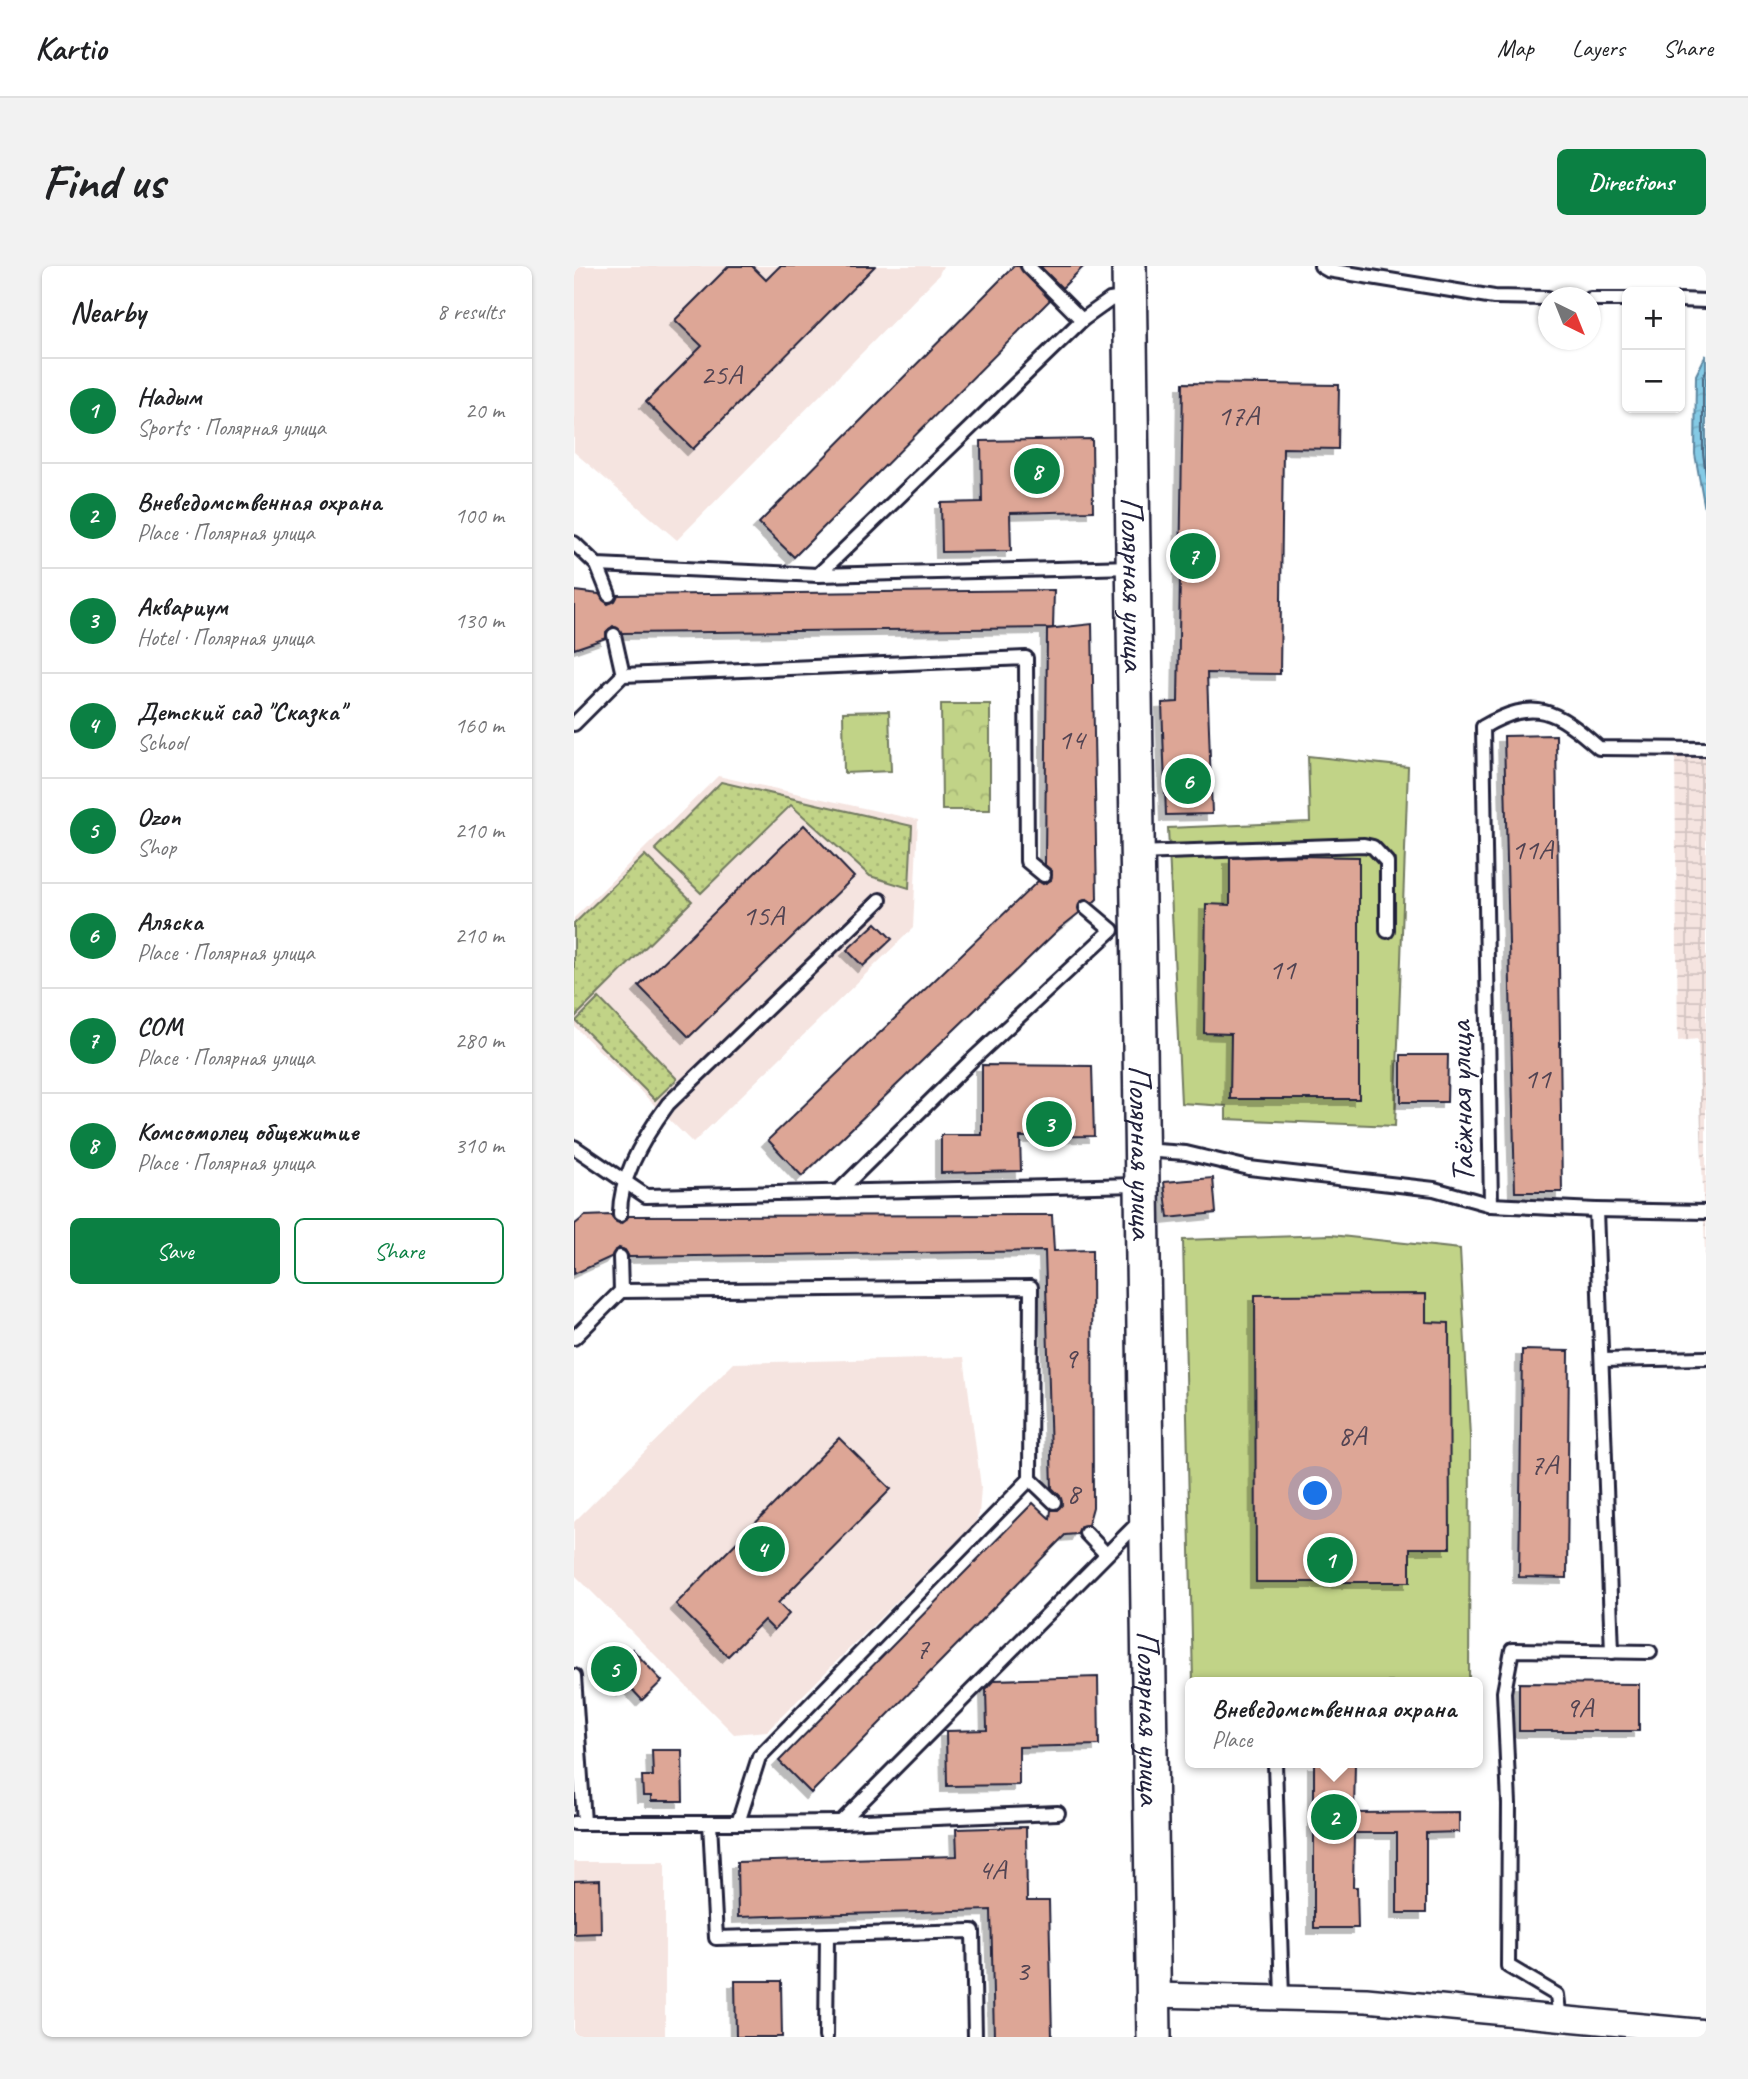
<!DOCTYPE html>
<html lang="en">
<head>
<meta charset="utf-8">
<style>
  :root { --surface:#fff; --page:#f2f2f2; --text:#202124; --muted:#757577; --line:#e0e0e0; --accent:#0b8043 }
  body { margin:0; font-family:Caveat,sans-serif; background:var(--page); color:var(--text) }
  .controls { position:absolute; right:21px; top:21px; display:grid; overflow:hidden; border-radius:10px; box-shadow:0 2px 5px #0004 }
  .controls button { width:63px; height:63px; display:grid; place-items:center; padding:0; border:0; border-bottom:2px solid var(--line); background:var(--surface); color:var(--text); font:35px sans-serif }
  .compass { position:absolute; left:964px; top:21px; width:63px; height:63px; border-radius:50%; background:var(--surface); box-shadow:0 2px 5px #0004; rotate:137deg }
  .you { position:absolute; left:742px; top:1228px; width:24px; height:24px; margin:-18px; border:5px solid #fff; border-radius:50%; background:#1a73e8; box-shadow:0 0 0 10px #1a73e833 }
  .badge { display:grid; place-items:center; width:46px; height:46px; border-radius:50%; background:var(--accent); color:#fff; font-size:23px; font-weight:700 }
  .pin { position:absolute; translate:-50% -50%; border:4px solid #fff; box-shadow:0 2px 7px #0006 }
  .popup { position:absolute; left:611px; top:1411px; width:298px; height:91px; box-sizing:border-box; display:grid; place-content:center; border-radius:10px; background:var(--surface); filter:drop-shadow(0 2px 5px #0005); font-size:23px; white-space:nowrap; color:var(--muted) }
  .popup b { font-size:26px; color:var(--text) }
  .popup::after { content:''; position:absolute; left:50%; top:100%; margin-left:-14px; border:14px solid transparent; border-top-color:var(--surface) }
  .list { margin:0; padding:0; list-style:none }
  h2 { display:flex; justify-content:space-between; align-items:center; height:91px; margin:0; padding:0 28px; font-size:30px }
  h2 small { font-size:23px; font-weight:400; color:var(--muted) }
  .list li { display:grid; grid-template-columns:46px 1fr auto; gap:21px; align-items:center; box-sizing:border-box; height:105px; padding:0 28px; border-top:2px solid var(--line) }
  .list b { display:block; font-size:26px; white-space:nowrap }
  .list p { margin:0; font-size:23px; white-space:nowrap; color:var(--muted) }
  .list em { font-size:23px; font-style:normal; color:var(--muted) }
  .actions { display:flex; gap:14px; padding:21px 28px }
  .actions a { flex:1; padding:16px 0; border:2px solid var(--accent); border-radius:10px; text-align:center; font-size:24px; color:var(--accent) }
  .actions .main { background:var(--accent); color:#fff }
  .map { position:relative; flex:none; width:1132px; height:1771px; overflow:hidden; border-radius:10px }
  header { display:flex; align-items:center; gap:42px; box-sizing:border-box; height:98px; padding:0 35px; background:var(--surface); border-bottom:2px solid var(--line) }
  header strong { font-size:33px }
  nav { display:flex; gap:38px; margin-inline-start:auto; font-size:24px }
  .intro { display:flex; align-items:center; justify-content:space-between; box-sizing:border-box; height:168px; padding:0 42px }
  h1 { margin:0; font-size:49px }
  .button { padding:18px 32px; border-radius:10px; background:var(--accent); color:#fff; font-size:24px; font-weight:700 }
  main { display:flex; gap:42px; padding:0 42px }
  aside { flex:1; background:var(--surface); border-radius:10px; box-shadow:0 2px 5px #0004 }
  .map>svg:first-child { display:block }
  .built { fill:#f5e4e0 }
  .industrial { fill:url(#industrial-grid) }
  .grass { fill:url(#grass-dots); stroke:#727a61; stroke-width:2 }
  .park { fill:url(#park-crowns); stroke:#727a61; stroke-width:2 }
  .pitch { fill:#c1d387; stroke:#727a61; stroke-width:2 }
  .water { fill:url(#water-waves); stroke:#5d87a1; stroke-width:2 }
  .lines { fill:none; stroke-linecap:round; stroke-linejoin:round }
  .shore { stroke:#49657f; stroke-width:2 }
  .building { fill:#dda696; stroke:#22223b; stroke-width:2; filter:url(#shadow) }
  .lane-casing { stroke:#22223b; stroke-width:18 }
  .street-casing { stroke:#22223b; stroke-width:28 }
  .secondary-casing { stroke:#22223b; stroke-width:38 }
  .lane { stroke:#fff; stroke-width:12 }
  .street { stroke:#fff; stroke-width:23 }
  .secondary { stroke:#fff; stroke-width:33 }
  .labels { text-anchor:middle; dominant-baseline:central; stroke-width:5; stroke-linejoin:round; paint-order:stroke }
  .number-label { font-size:30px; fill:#514352 }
  .street-label { font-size:33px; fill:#22223b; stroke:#fff }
</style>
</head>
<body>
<header>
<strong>Kartio</strong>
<nav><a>Map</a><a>Layers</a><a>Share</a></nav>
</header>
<div class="intro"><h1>Find us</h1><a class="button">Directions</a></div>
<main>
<aside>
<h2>Nearby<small>8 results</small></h2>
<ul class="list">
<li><span class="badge">1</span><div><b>Надым</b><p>Sports · Полярная улица</p></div><em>20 m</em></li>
<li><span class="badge">2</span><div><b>Вневедомственная охрана</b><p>Place · Полярная улица</p></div><em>100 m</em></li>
<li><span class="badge">3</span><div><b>Аквариум</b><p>Hotel · Полярная улица</p></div><em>130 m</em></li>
<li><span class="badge">4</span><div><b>Детский сад &quot;Сказка&quot;</b><p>School</p></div><em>160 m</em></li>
<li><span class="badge">5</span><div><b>Ozon</b><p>Shop</p></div><em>210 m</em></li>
<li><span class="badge">6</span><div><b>Аляска</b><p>Place · Полярная улица</p></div><em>210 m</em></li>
<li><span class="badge">7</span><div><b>СОМ</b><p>Place · Полярная улица</p></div><em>280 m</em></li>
<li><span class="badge">8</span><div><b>Комсомолец общежитие</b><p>Place · Полярная улица</p></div><em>310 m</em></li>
</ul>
<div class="actions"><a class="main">Save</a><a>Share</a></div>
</aside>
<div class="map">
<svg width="1132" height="1771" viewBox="0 0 1132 1771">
  <defs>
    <pattern id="industrial-grid" width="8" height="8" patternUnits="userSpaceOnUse" patternTransform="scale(1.75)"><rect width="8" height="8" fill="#f5e4e0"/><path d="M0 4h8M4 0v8" fill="none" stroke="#d2c3c1"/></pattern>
    <pattern id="grass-dots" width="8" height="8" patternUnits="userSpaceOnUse" patternTransform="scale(1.75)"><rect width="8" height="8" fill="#c1d387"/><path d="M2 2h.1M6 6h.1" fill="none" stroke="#a6b575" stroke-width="1.8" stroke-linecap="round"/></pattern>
    <pattern id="park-crowns" width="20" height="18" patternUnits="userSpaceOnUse" patternTransform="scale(1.75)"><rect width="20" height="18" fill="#c1d387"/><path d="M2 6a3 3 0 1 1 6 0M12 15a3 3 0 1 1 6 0" fill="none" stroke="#a6b575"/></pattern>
    <pattern id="water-waves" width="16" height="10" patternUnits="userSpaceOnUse" patternTransform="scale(1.75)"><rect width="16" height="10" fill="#84cae5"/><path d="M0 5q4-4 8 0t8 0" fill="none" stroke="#72adc5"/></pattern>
    <filter id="shadow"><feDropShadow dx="-6" dy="6" stdDeviation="0" flood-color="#0004"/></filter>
  </defs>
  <rect width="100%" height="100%" fill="#fff"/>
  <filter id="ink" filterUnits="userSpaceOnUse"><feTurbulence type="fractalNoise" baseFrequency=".0143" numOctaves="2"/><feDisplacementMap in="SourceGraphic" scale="14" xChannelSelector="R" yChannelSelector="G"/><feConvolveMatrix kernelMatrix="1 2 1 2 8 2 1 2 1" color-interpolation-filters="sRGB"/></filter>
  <g filter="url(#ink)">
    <g class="built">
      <polygon points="0,0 369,0 364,10 103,274 0,186"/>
      <polygon points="144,510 344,554 339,662 119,877 0,760 0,652"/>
      <polygon points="390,1091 407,1221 405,1248 401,1257 193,1465 160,1468 0,1308 0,1256 160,1097"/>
      <rect x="0" y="1596" width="91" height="175"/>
    </g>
    <polygon class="industrial" points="1101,490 1132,490 1132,1017 1124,773 1104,775"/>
    <g class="grass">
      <polygon points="147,516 338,560 335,622 296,610 217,539 127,627 81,583"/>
      <polygon points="71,589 118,635 0,752 0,658"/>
      <polygon points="25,732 103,813 81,834 2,755"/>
    </g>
    <polygon class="park" points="367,438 416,438 416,544 368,544"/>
    <g class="pitch">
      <polygon points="315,445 317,505 270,507 269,446"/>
      <polygon points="734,490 834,501 821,860 652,853 652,840 607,837 594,562 736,556"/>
      <polygon points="757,969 886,983 896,1171 895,1416 619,1416 609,974"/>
    </g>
    <polygon class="water" points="1132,89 1132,249 1121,188 1122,109"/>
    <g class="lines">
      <polyline class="shore" points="1132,105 1129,111 1129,187 1132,209"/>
    </g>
    <g class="building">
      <polygon points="155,0 178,0 192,14 206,0 301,0 119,183 72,136 128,80 101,54"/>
      <polygon points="440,0 445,0 476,34 220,291 185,257"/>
      <polygon points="466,0 510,0 488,22"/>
      <polygon points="609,117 765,119 764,183 709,182 706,408 633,407 638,548 592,549 588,437 604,436"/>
      <polygon points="518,173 519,245 436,247 437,285 368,286 367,237 408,236 407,175"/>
      <polygon points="480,324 479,362 48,367 39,360 32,366 32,372 0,383 0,325 25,328 34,338 41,335 44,329"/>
      <polygon points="518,358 523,633 519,637 513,633 506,636 505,647 485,663 228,910 194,874 464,615 469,618 477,614 478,605 471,599 473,363"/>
      <polygon points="982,469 988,926 941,926 930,470"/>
      <polygon points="230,559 280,611 115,771 65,720"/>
      <polygon points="718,590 785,591 785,833 656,833 657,768 630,767 632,638 656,639 656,592"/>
      <polygon points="302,657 318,673 289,700 273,684"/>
      <polygon points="827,789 874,789 873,836 827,836"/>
      <polygon points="408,799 518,800 520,870 446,871 447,905 367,907 367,869 408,869"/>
      <polygon points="639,912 642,947 594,952 590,916"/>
      <polygon points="37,949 46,958 55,950 478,949 480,985 518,984 519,1241 514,1259 507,1260 503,1268 491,1269 237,1527 205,1495 459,1237 476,1253 477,1244 483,1244 488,1239 486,1230 478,1222 471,985 55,991 51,984 45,982 37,991 0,1008 0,959 11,950"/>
      <polygon points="852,1028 852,1056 875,1057 876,1282 836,1282 836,1316 682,1316 681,1029"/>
      <polygon points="948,1084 995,1085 993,1312 945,1311"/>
      <polygon points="265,1172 317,1223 204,1337 215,1348 200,1364 190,1354 154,1390 102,1338"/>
      <polygon points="58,1383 88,1415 68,1434 54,1419 49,1424 33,1408"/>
      <polygon points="524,1411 525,1479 445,1481 445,1519 373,1520 372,1465 413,1464 412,1423 420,1414"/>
      <polygon points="945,1417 1065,1418 1065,1465 945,1465"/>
      <polygon points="78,1484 108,1484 109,1535 77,1535 77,1530 69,1530 68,1510 79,1510"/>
      <polygon points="740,1497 781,1497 780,1547 885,1546 885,1566 852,1567 852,1647 823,1647 823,1567 780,1567 779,1621 783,1621 784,1662 740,1662"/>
      <polygon points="452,1561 453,1635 475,1635 478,1771 420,1771 417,1644 164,1651 163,1596 383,1590 382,1563"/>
      <polygon points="26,1614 27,1667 0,1668 0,1615"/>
      <polygon points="161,1715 207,1715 208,1771 162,1771"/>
    </g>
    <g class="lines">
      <g class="lane-casing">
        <g id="lane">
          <polyline points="747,0 754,4 920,31 974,32"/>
          <polyline points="1016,33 1053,33"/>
          <polyline points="1106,34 1132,35"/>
          <polyline points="508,54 536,34 555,31"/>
          <polyline points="0,277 23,299 244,309 508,54 454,0"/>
          <polyline points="23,299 35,329"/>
          <polyline points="244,309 558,301"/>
          <polyline points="40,369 49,409"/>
          <polyline points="0,458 49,409 452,392 453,595 470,609"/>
          <polyline points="563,587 790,579 799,581 813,596 813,665"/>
          <polyline points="0,881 72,930 565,919"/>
          <polyline points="568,884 612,887 675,902 860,923 917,939 1022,944 1038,1386"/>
          <polyline points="264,926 397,795 538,664 512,642"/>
          <path d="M917,939L909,461C961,431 982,444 1025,482L1132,483"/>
          <polyline points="1022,944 1132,946"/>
          <path d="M46,949C45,911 72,868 94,838L306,634"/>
          <polyline points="46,991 47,1025"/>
          <polyline points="0,1072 47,1025 457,1021 456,1213 185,1491 164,1557 0,1557"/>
          <polyline points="1028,1094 1132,1092"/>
          <polyline points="456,1213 480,1236"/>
          <polyline points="512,1267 532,1288"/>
          <polyline points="0,1410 10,1556"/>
          <polyline points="701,1497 708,1732"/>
          <polyline points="484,1547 267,1556 568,1253"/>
          <polyline points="136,1557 142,1672 399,1665 401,1771"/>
          <polyline points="164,1557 267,1556"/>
          <polyline points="986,1754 983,1729 934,1700 935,1538 930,1426 938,1384 1076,1386"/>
          <polyline points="252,1771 253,1669"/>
        </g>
      </g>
      <g class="street-casing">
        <polyline id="street" points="580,1729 792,1734 1132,1766"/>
      </g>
      <g class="secondary-casing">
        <g id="secondary">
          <path id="s1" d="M555,0L580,1771"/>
        </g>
      </g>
      <use href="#lane" class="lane"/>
      <use href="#street" class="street"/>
      <use href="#secondary" class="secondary"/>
    </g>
  </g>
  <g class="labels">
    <g class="number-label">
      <text x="147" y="108">25А</text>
      <text x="664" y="149">17А</text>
      <text x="497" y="473">14</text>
      <text x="958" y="583">11А</text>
      <text x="189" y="649">15А</text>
      <text x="708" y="703">11</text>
      <text x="963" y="812">11</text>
      <text x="496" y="1092">9</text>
      <text x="778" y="1169">8А</text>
      <text x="970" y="1198">7А</text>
      <text x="499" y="1227">8</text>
      <text x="348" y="1382">7</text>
      <text x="1005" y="1441">9А</text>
      <text x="418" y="1603">4А</text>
      <text x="448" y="1704">3</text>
    </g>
    <g class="street-label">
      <text stroke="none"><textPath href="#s1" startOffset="318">Полярная улица</textPath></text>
      <text transform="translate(887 836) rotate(-91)">Таёжная улица</text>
      <text stroke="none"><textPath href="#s1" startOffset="886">Полярная улица</textPath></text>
      <text stroke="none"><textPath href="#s1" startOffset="1452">Полярная улица</textPath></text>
    </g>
  </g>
</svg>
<div class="controls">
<button>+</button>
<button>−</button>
</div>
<svg class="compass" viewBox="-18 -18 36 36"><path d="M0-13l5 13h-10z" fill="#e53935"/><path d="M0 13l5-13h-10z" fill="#757577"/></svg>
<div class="you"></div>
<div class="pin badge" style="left:756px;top:1294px">1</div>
<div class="pin badge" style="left:760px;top:1551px">2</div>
<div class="popup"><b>Вневедомственная охрана</b>Place</div>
<div class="pin badge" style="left:475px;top:858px">3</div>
<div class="pin badge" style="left:188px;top:1283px">4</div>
<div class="pin badge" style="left:40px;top:1403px">5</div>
<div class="pin badge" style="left:614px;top:515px">6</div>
<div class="pin badge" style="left:619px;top:290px">7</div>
<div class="pin badge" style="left:463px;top:205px">8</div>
</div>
</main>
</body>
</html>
